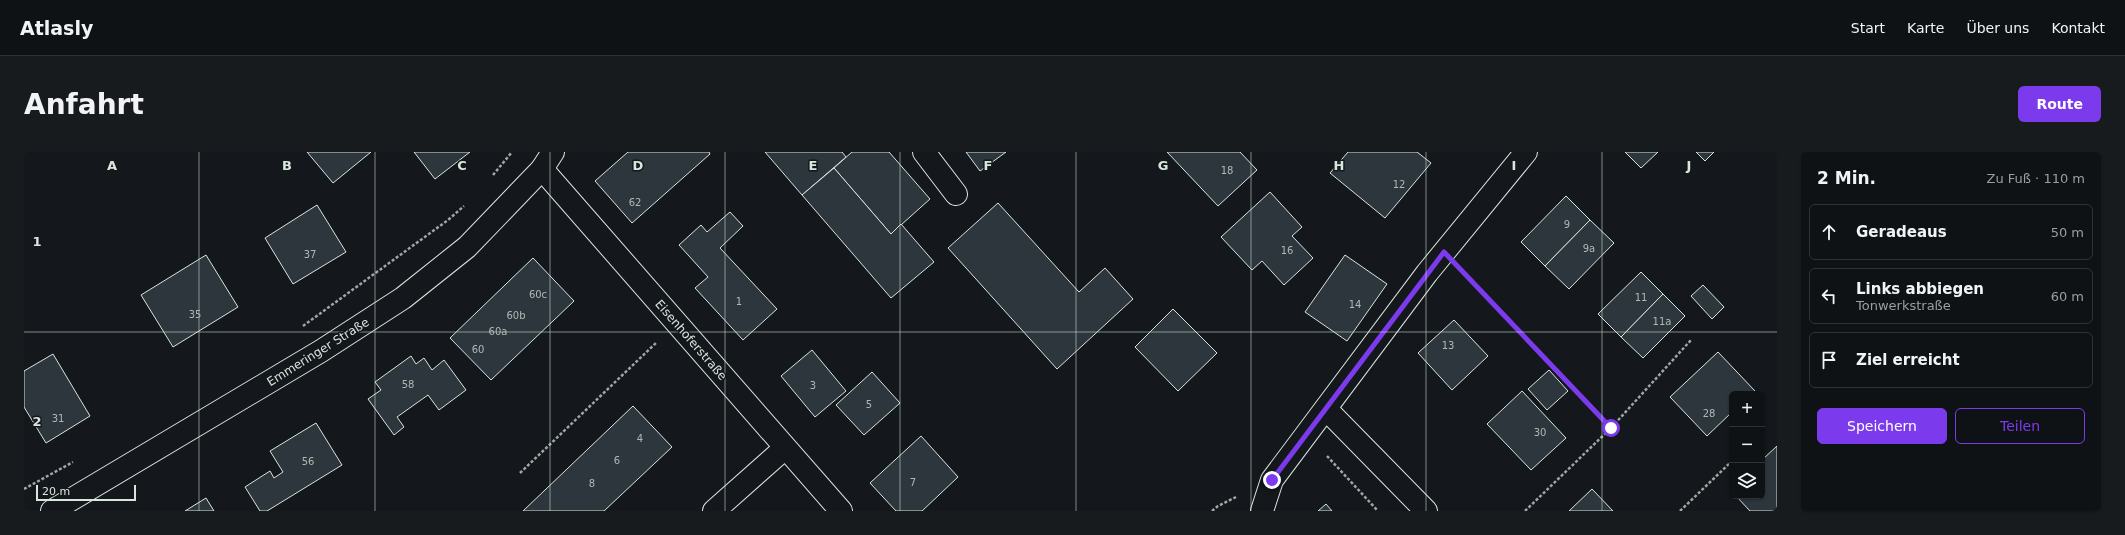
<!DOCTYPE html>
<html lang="de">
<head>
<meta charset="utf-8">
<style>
  :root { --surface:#0f1215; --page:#181b1e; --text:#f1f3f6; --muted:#9b9ea0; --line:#2f3234; --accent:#7c3aed }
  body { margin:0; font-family:"DejaVu Sans",sans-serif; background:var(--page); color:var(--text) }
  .controls { position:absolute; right:12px; bottom:12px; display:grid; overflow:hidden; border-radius:6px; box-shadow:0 1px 3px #0004 }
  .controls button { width:36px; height:36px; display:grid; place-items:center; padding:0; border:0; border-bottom:1px solid var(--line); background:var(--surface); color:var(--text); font:20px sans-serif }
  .scale { position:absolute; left:12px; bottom:10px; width:100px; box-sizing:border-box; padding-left:4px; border:2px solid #d8e6dc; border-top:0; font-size:11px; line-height:14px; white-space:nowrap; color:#d8e6dc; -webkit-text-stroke:3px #14181c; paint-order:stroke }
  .stop { position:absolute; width:12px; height:12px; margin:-9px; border:3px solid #7c3aed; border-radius:50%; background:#fff }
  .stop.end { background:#7c3aed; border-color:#fff; box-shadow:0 1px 4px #0008 }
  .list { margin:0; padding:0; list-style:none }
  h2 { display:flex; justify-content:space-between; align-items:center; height:52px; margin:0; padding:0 16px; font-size:17px }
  h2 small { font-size:13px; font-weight:400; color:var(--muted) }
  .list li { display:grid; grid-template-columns:26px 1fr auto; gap:12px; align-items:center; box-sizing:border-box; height:56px; margin:0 8px 8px; padding:0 8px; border:1px solid var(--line); border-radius:6px }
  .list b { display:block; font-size:15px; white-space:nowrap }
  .list p { margin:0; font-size:13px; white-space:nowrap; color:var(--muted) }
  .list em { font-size:13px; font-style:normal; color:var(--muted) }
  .actions { display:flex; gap:8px; padding:12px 16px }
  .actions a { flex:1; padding:9px 0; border:1px solid var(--accent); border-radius:6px; text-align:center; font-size:14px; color:var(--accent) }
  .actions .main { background:var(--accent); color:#fff }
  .icon { flex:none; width:22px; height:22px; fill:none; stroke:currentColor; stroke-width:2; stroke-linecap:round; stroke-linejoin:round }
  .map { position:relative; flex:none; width:1753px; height:359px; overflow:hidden; border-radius:6px }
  header { display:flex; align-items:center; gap:24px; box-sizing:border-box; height:56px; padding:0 20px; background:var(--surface); border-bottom:1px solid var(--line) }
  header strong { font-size:19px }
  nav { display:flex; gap:22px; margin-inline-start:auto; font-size:14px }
  .intro { display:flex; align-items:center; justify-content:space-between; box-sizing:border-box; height:96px; padding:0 24px }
  h1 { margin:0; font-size:28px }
  .button { padding:10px 18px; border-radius:6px; background:var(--accent); color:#fff; font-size:14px; font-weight:700 }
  main { display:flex; gap:24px; padding:0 24px }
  aside { flex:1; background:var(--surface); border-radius:6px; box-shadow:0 1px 3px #0004 }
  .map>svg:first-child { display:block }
  .building { fill:#2c363c; stroke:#d8e6dc }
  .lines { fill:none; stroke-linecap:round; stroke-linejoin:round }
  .minor-casing { stroke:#d8e6dc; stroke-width:24 }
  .path { stroke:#9da8a2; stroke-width:2.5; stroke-dasharray:3 2; stroke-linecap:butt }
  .minor { stroke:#14181c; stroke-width:22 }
  .route { stroke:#7c3aed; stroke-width:5 }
  .grid { fill:none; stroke:#d8e6dc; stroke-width:1; stroke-opacity:0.55 }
  .labels { text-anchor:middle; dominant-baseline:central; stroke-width:3; stroke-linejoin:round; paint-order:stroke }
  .number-label { font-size:10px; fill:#adbab4 }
  .street-label { font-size:12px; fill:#d8e6dc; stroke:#14181c }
  .grid-label { font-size:13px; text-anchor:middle; font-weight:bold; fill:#d8e6dc; stroke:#14181c; stroke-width:3; stroke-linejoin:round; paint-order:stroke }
</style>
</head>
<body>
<header>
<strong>Atlasly</strong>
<nav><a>Start</a><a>Karte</a><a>Über uns</a><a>Kontakt</a></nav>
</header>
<div class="intro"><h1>Anfahrt</h1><a class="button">Route</a></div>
<main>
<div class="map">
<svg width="1753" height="359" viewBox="0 0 1753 359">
  <rect width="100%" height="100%" fill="#14181c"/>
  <g class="building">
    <polygon points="283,0 347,0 309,31"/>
    <polygon points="390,0 446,0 411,27"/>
    <polygon points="604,0 685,0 686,2 608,71 571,29"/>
    <polygon points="741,0 818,0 822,5 778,43"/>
    <polygon points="828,0 865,0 906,47 867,82 810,16"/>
    <polygon points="942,0 982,0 956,19"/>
    <polygon points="1143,0 1216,0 1233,18 1194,54"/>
    <polygon points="1324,0 1393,0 1407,11 1361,66 1306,21"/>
    <polygon points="1601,0 1634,0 1617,16"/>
    <polygon points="1672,0 1690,0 1681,9"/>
    <polygon points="810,16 867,82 877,72 910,110 867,146 778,43"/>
    <polygon points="1246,40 1278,75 1268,84 1289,106 1260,133 1238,109 1228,118 1197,85"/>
    <polygon points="1542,44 1566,68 1521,114 1497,90"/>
    <polygon points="974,51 1055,140 1081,116 1109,147 1033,217 924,96"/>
    <polygon points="293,53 322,100 269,132 241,86"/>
    <polygon points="706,60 719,74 696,96 753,157 719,188 671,136 684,125 655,93 677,73 683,80"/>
    <polygon points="1566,68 1590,91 1545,137 1521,114"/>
    <polygon points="182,103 214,155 149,195 117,143"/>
    <polygon points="1321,103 1363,132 1323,189 1281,160"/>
    <polygon points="509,106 550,149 467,228 426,186"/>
    <polygon points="1617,120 1639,142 1597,185 1574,162"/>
    <polygon points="1679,133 1700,155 1688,167 1667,144"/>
    <polygon points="1639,142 1661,164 1619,206 1597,185"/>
    <polygon points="1149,157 1193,201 1154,239 1111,195"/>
    <polygon points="1430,168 1464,204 1428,238 1394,201"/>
    <polygon points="788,198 822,239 791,265 757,224"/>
    <polygon points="1694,200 1731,239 1727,242 1708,242 1708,260 1683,284 1646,245"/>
    <polygon points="29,202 66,264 22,291 0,255 0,219"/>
    <polygon points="387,204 392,212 400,206 408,218 420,208 442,238 415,258 404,243 373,265 380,275 370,283 344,247 357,238 351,230"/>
    <polygon points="1525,218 1544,239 1523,258 1504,237"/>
    <polygon points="848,220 876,251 840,283 812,253"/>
    <polygon points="1498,239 1542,286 1507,318 1463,272"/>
    <polygon points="609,254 648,295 580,359 499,359"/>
    <polygon points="292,271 318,313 243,359 236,359 221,335 246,319 250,326 259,320 246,299"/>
    <polygon points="897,284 934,325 898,359 872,359 846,331"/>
    <polygon points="1753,294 1753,359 1726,359 1712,344 1738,344 1738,308"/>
    <polygon points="1568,337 1589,359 1545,359"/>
    <polygon points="182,346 190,359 161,359"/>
    <polygon points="1302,352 1308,359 1294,359"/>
  </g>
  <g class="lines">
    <g class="minor-casing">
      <g id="minor">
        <polyline points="900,0 932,42"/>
        <polyline points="518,17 817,359"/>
        <polyline points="1302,257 1402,359"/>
        <polyline points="28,359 297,199 379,146 443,95 518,17 529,0"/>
        <polyline points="690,359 761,296"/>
        <polyline points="1238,359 1248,328 1403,121 1502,0"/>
      </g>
    </g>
    <g class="path">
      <polyline points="469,23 488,0"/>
      <polyline points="1440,120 1587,276"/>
      <polyline points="279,174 424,68 440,54"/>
      <polyline points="1738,280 1741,277"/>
      <polyline points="1303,304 1354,359"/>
      <polyline points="496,321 633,190"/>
      <polyline points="0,337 49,310"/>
      <polyline points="1188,359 1194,354 1212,345"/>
      <polyline points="1501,359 1587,276 1667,188"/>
      <polyline points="1656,359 1708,309"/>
    </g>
    <use href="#minor" class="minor"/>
  </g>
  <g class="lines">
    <polyline class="route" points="1248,328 1420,100 1587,276"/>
  </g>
  <path class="grid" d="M175,0V359M351,0V359M526,0V359M701,0V359M876,0V359M1052,0V359M1227,0V359M1402,0V359M1578,0V359M0,180H1753"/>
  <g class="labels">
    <g class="number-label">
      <text x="1203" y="18">18</text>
      <text x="1375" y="32">12</text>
      <text x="611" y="50">62</text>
      <text x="1543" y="72">9</text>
      <text x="1565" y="96">9a</text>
      <text x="1263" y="98">16</text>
      <text x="286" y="102">37</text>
      <text x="514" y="142">60c</text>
      <text x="1617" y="145">11</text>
      <text x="715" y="149">1</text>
      <text x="1331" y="152">14</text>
      <text x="171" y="162">35</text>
      <text x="492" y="163">60b</text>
      <text x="1638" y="169">11a</text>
      <text x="474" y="179">60a</text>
      <text x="1424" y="193">13</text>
      <text x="454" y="197">60</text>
      <text x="384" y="232">58</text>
      <text x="789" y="233">3</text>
      <text x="845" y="252">5</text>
      <text x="1685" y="261">28</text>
      <text x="34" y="266">31</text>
      <text x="1516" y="280">30</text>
      <text x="616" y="286">4</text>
      <text x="593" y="308">6</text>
      <text x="284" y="309">56</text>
      <text x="889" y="330">7</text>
      <text x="568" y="331">8</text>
    </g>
    <g class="street-label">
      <text transform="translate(667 188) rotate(49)">Eisenhoferstraße</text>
      <text transform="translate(294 200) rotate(-32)">Emmeringer Straße</text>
    </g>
  </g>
  <g class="grid-label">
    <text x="88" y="18">A</text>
    <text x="263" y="18">B</text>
    <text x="438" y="18">C</text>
    <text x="614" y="18">D</text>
    <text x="789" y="18">E</text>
    <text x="964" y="18">F</text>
    <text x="1139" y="18">G</text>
    <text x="1315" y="18">H</text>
    <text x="1490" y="18">I</text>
    <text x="1665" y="18">J</text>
    <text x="13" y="94">1</text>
    <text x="13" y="274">2</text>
  </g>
</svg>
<div class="controls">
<button>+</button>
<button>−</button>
<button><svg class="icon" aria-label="layers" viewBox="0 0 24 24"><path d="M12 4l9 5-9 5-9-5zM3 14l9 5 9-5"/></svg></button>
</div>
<div class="scale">20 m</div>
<div class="stop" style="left:1587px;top:276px"></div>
<div class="stop end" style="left:1248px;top:328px"></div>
</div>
<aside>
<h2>2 Min.<small>Zu Fuß · 110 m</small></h2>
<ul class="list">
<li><svg class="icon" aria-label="ahead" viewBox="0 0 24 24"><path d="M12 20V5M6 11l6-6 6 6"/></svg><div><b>Geradeaus</b></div><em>50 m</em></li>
<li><svg class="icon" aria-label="left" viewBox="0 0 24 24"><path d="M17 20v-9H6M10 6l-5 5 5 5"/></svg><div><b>Links abbiegen</b><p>Tonwerkstraße</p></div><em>60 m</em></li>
<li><svg class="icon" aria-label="arrive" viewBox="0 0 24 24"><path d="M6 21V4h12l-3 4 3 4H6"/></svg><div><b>Ziel erreicht</b></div></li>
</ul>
<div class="actions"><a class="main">Speichern</a><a>Teilen</a></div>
</aside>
</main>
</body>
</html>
